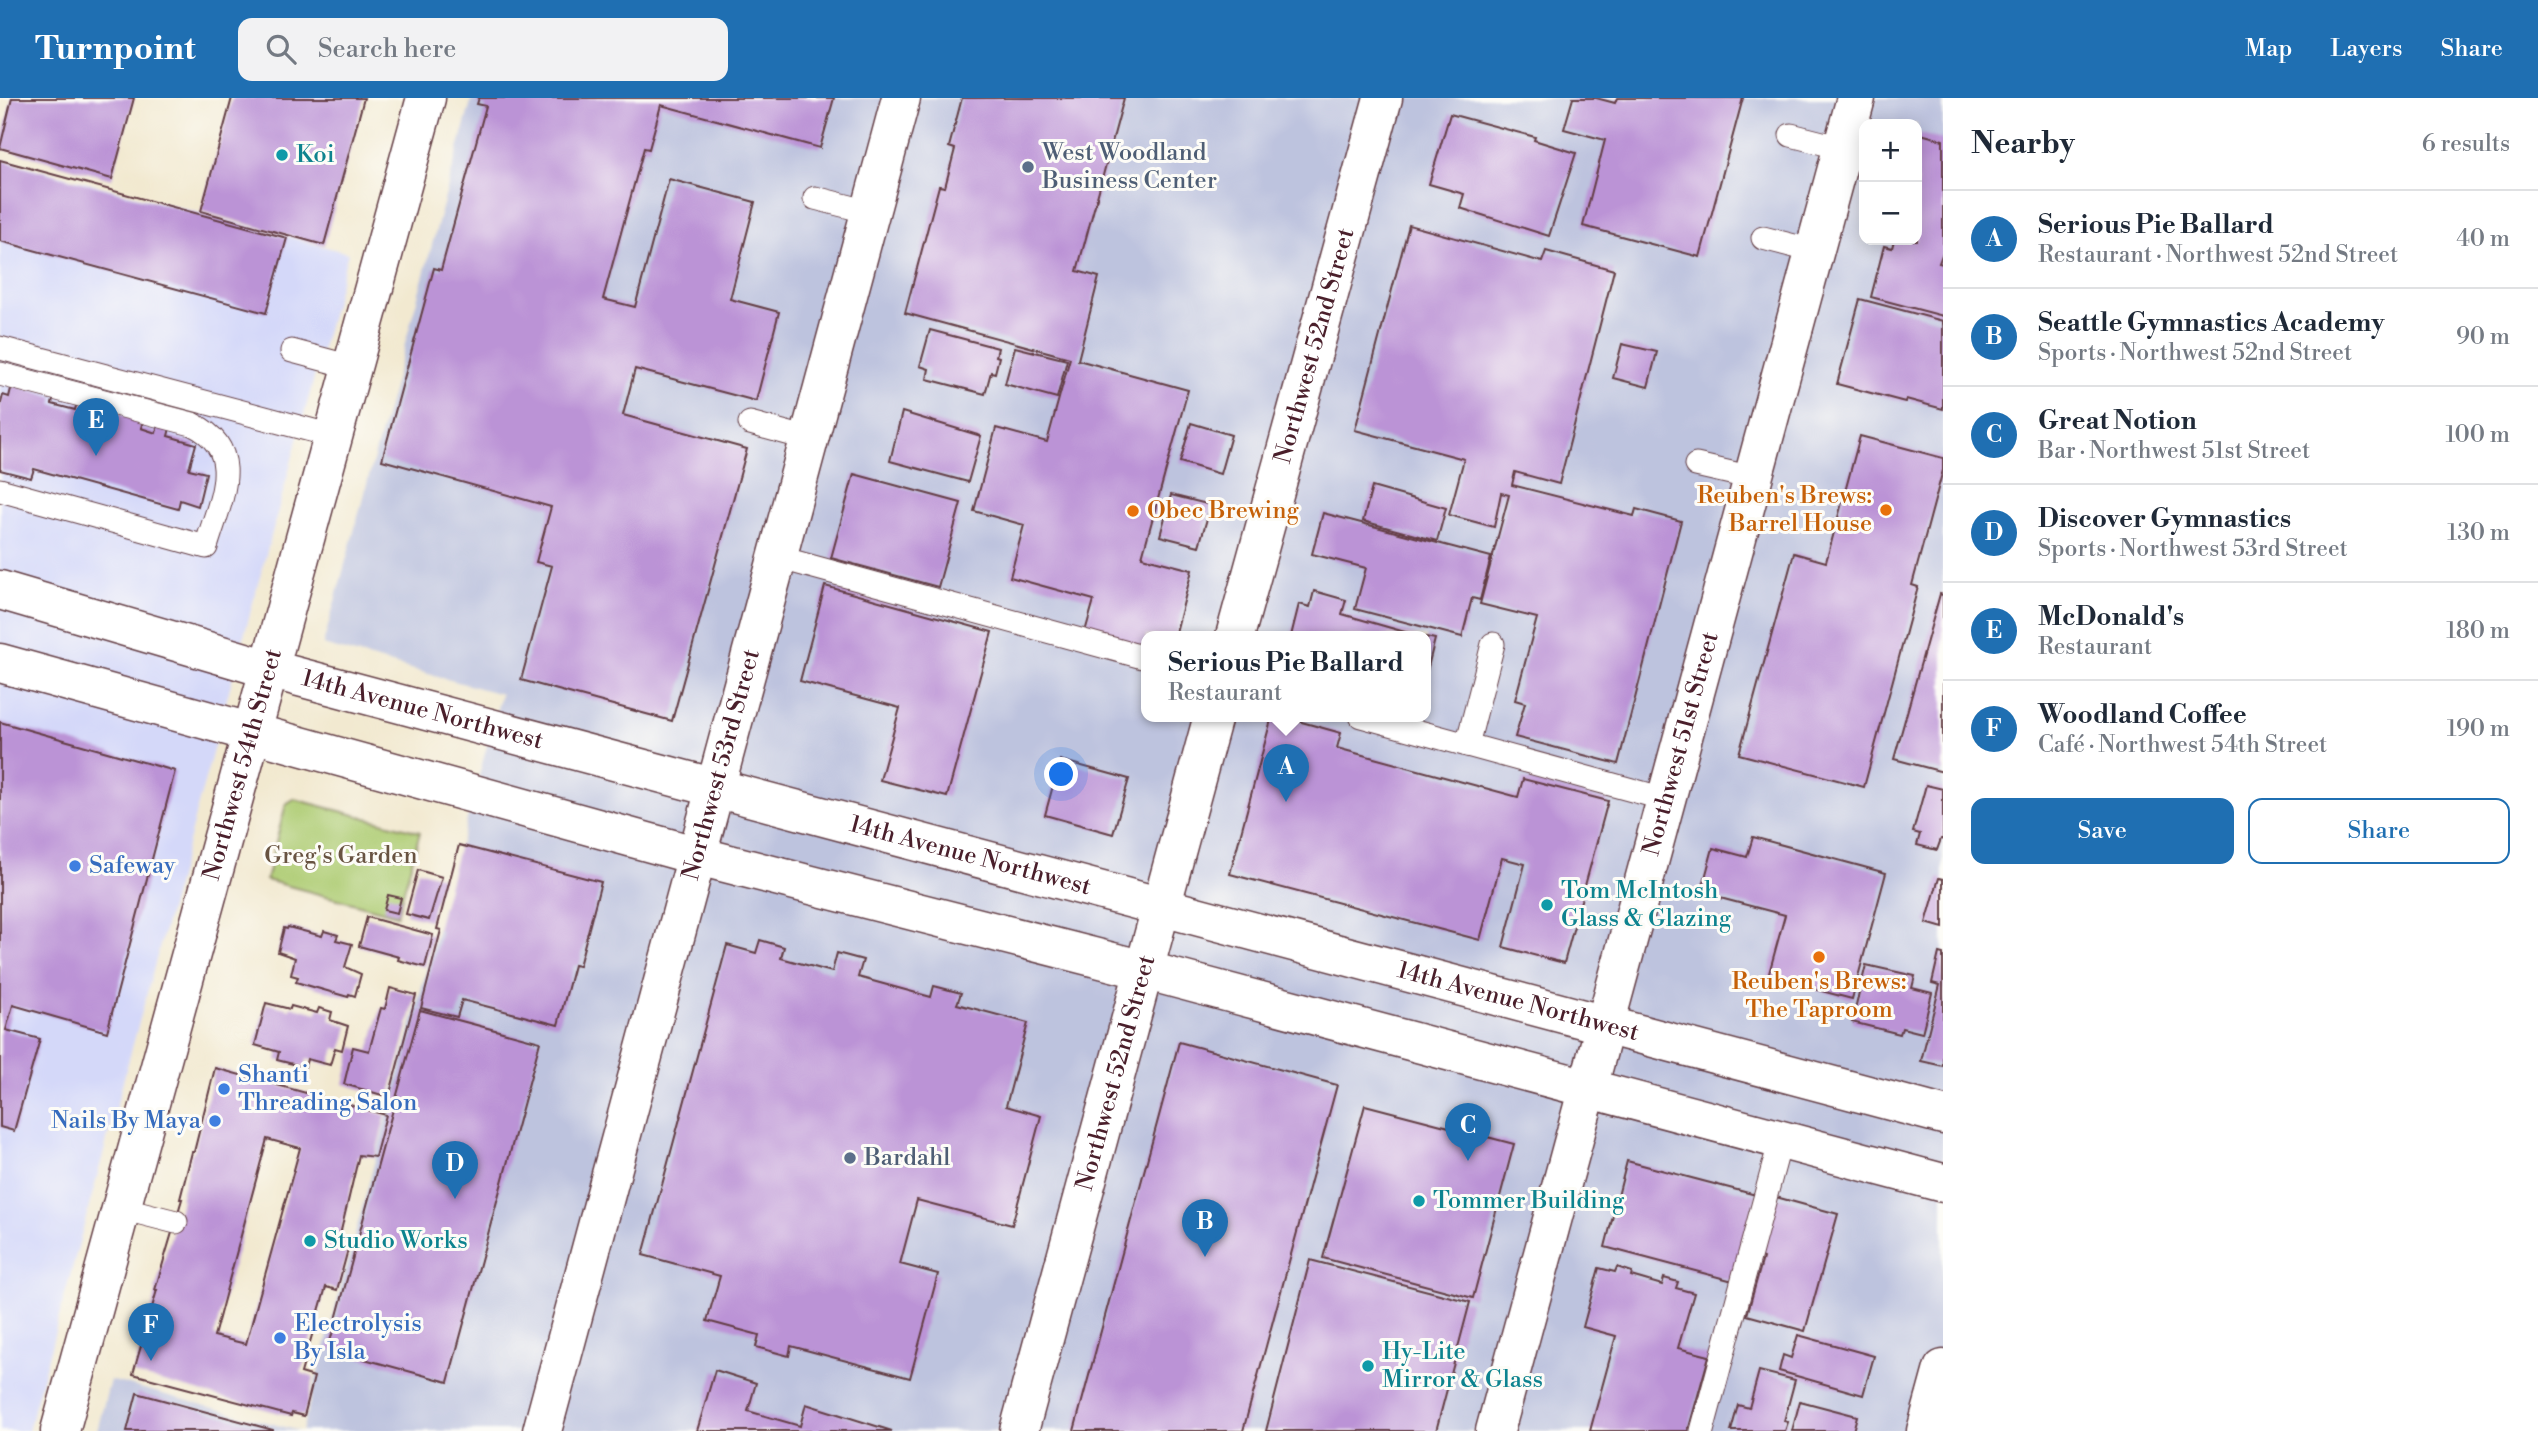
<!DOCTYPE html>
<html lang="en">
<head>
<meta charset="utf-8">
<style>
  :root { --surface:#fff; --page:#f2f2f3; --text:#1f2937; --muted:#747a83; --line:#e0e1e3; --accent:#1f6fb2 }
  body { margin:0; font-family:"Libre Bodoni",serif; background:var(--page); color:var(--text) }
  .controls { position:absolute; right:21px; top:21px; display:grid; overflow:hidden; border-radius:14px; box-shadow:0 4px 18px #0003 }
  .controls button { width:63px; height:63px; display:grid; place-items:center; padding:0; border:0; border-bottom:2px solid var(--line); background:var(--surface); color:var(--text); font:35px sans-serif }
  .you { position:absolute; left:1062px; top:677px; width:24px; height:24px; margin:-18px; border:5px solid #fff; border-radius:50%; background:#1a73e8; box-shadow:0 0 0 10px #1a73e833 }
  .badge { display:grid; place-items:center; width:46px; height:46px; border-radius:50%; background:var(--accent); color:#fff; font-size:23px; font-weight:700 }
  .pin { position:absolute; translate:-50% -58px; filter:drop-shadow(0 2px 4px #0008) }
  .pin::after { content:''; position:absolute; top:37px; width:24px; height:21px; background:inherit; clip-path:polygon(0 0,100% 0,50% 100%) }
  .popup { position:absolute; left:1141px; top:533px; width:290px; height:91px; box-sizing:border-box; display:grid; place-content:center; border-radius:14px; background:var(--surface); filter:drop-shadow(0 2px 5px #0005); font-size:23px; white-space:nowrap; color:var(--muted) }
  .popup b { font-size:26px; color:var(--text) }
  .popup::after { content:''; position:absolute; left:50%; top:100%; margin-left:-14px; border:14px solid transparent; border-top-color:var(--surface) }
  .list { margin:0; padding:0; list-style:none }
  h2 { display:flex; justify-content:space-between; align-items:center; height:91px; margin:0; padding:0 28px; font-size:30px }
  h2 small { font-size:23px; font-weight:400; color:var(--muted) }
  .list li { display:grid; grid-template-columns:46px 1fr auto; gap:21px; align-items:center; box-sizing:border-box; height:98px; padding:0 28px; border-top:2px solid var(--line) }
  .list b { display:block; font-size:26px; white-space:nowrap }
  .list p { margin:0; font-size:23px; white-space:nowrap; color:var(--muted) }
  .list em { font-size:23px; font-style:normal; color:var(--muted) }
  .actions { display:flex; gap:14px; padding:21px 28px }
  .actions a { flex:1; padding:16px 0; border:2px solid var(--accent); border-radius:14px; text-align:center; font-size:24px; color:var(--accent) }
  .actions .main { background:var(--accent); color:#fff }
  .icon { flex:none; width:38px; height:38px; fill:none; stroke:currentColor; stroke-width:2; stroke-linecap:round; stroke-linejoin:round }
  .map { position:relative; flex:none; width:1943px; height:1333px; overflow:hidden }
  header { display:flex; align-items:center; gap:42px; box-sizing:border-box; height:98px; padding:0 35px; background:var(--accent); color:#fff }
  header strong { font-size:33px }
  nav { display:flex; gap:38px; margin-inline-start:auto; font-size:24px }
  .search { width:490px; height:63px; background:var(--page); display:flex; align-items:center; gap:18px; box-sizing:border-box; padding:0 24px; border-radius:14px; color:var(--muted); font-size:26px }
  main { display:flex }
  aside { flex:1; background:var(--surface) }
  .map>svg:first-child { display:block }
  .built { fill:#d4d8f9 }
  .industrial { fill:#bdc3de; fill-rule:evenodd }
  .green { fill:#aecc73; stroke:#7c764f; stroke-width:2 }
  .building { fill:#bb93d6; fill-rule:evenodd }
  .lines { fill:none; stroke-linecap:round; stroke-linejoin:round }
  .lane-casing { stroke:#633d44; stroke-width:25 }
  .street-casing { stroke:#633d44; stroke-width:41 }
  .lane { stroke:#fff; stroke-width:23 }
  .street { stroke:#fff; stroke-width:38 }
  .culture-dot { fill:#0f9aa8; stroke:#fdfcf7; stroke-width:2.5 }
  .service-dot { fill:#5c6f8a; stroke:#fdfcf7; stroke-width:2.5 }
  .food-dot { fill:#e8710a; stroke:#fdfcf7; stroke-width:2.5 }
  .shop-dot { fill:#3f7fe0; stroke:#fdfcf7; stroke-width:2.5 }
  .labels { text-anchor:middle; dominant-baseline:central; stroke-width:6; stroke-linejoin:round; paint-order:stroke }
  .service-label { font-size:24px; fill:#4e5e75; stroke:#fdfcf7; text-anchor:start }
  .culture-label { font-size:24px; fill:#0d838f; stroke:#fdfcf7; text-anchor:start }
  .street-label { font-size:24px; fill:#4a1f2b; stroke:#fdfcf7 }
  .food-label { font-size:24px; fill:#c56008; stroke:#fdfcf7; text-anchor:end }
  .park-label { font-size:24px; fill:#685341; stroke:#fdfcf7 }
  .shop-label { font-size:24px; fill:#366cbe; stroke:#fdfcf7; text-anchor:start }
</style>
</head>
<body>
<header>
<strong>Turnpoint</strong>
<div class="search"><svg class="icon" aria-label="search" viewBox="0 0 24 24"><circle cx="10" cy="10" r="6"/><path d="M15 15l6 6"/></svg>Search here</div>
<nav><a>Map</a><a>Layers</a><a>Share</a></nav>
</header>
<main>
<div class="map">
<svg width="1943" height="1333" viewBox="0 0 1943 1333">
  <rect width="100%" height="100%" fill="#fdfcf7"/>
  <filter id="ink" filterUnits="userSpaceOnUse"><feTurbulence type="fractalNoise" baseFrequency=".0143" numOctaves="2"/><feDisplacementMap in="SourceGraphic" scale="14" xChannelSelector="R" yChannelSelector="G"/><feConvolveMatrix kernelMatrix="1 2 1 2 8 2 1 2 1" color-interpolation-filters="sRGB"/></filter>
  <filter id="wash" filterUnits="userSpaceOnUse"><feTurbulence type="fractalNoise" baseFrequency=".00686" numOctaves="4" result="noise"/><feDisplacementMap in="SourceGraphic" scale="28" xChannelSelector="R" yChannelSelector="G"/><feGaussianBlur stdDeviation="1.57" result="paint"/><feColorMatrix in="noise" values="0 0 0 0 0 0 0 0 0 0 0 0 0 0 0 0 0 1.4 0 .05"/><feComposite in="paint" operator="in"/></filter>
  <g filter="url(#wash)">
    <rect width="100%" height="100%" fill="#f2e9d0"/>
    <polygon class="built" points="0,61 348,155 28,1333 0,1333"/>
    <g class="industrial">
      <path d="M472,0H1943V1333H302L501,596L323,547ZM1864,26H1917V142H1864ZM1146,538H1426V618H1146Z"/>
      <polygon points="110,1282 299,1333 97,1333"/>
    </g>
    <polygon class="green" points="294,701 420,734 397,817 266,782 286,706"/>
    <g id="blocks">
      <g class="building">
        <polygon points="12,0 134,0 112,81 0,50"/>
        <polygon points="232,0 364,0 324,147 201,113"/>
        <polygon points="479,0 834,0 820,50 661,7 649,51 644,50 603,201 635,209 669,81 755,104 730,201 779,214 756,303 635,271 623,317 747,351 672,623 521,582 552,468 536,464 551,409 382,362 434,170 441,172 486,8 477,6"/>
        <polygon points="962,0 1124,0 1077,173 1099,179 1078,262 1188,292 1142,459 1192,472 1175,538 1146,538 1146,551 1085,534 1094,502 1010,479 1024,427 974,413 996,330 1047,344 1070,260 905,215 939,88 945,89 955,51 949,49"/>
        <polygon points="1573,0 1596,0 1615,5 1617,0 1743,0 1700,159 1583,128 1605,42 1564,31"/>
        <polygon points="1450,16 1535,39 1534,42 1576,55 1549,138 1460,110 1464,96 1429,86"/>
        <polygon points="1917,35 1943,42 1943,154 1939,165 1943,166 1943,218 1871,199 1884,148 1892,150 1894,142 1917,142"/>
        <polygon points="0,62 287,140 266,215 0,143"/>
        <polygon points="1409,127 1542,164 1546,153 1614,172 1559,386 1515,374 1512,387 1634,418 1636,411 1681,423 1618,666 1515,639 1525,605 1515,602 1537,520 1480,506 1509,397 1501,395 1494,429 1449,417 1464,361 1355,332"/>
        <polygon points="1860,201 1943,223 1943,311 1906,301 1905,304 1837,286"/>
        <polygon points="930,232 998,250 996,258 999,259 995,275 991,274 985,296 927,281 929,271 920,268"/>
        <polygon points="1622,246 1657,254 1648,289 1613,280"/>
        <polygon points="1015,249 1067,262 1057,300 1005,286"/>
        <polygon points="12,287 54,299 52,306 75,312 77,304 143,322 141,330 156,335 158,327 170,330 168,338 196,346 189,371 206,375 198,408 180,402 178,411 34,371 31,380 0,372 0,309 3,297 9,299"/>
        <polygon points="902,314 981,338 968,384 890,363"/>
        <polygon points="1191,325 1231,337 1220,376 1180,364"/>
        <polygon points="1860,338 1943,360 1943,372 1912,487 1918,489 1864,689 1739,656 1794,455 1826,464"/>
        <polygon points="854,376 961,405 938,489 831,460"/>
        <polygon points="1372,389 1446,410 1437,443 1363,423"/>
        <polygon points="1171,397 1211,407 1199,448 1160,438"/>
        <polygon points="1323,415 1491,459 1480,502 1472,500 1462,539 1355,511 1366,470 1312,456"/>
        <polygon points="825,488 992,534 947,699 880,682 900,610 800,583"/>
        <polygon points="1314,493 1346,502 1342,516 1419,538 1291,538 1299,506 1310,509"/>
        <polygon points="1940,496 1943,497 1943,674 1894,661"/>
        <polygon points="1426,539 1435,541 1427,573 1426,573"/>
        <polygon points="1272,618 1280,618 1341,635 1337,650 1518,699 1523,681 1608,703 1564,865 1503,849 1525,766 1502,760 1480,842 1230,776"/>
        <polygon points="0,624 175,673 107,934 13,907 6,932 40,941 14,1033 0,1029"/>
        <polygon points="1060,662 1129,681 1113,736 1045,717"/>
        <polygon points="1926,687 1943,691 1943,741 1941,741 1937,752 1917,747 1920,736 1913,734"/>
        <polygon points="1753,739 1886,775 1852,901 1768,879 1785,817 1701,795 1713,750 1747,759"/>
        <polygon points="459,747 601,784 579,868 574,867 558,927 462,902 457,919 421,910 441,832 437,831"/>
        <polygon points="418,772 442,779 429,822 406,816"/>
        <polygon points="1939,780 1943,781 1943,830 1926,825"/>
        <polygon points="388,797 401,800 397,815 384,812"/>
        <polygon points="367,819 433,837 425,869 398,862 399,859 359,848"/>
        <polygon points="288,829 322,838 324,833 338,837 336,842 352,846 345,869 361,876 355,898 349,896 348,899 296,884 298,879 291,877 295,860 278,854 284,830 287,831"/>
        <polygon points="760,842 784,849 781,860 832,874 837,855 863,862 858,879 931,899 934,888 961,895 957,906 1028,925 1006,1008 1041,1018 1012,1127 917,1102 900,1166 938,1176 910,1280 791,1248 789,1258 756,1249 759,1237 707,1223 720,1178 643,1157 727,847 756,855"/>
        <polygon points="1939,855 1943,856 1943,968 1921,963 1940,887 1932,885"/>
        <polygon points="1866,867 1915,878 1912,890 1932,895 1922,935 1902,930 1900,936 1852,924"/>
        <polygon points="390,890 416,897 389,999 344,986 353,949 369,953 381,910 385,911"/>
        <polygon points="266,905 290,911 291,908 317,915 319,910 332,914 330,922 348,928 342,952 335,950 330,967 307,961 305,969 277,962 279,954 255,947"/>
        <polygon points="420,912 540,944 448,1284 328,1251"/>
        <polygon points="1179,944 1337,987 1243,1333 1074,1333"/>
        <path d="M215,970L386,1017L375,1059L359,1057L339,1141L350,1144L337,1192L326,1189L301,1275L314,1279L304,1318L292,1315L291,1318L133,1276L157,1192H155L182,1101H180L192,1054H194ZM267,1041L300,1050L246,1246L214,1238Z"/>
        <polygon points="1365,1007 1514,1046 1473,1200 1323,1160"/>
        <polygon points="1627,1063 1756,1097 1733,1183 1605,1149"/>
        <polygon points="1776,1099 1838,1116 1805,1233 1747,1217 1763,1160 1758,1158"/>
        <polygon points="1310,1162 1470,1204 1436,1333 1266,1333"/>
        <polygon points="1617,1169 1632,1174 1631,1178 1662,1187 1664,1180 1678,1184 1676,1190 1694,1195 1678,1250 1709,1258 1688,1333 1590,1333 1616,1238 1583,1229 1599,1170 1615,1174"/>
        <polygon points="1798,1237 1874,1258 1863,1297 1779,1273 1783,1257 1791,1260"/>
        <polygon points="715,1272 756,1285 748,1313 800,1328 806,1306 892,1333 697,1333"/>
        <polygon points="1759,1273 1795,1282 1784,1323 1788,1324 1785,1333 1731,1333 1738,1307 1749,1310"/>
        <polygon points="137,1295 273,1332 273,1333 127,1333"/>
        <polygon points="1800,1303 1857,1318 1853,1333 1792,1333"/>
      </g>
    </g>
  </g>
  <g filter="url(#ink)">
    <use href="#blocks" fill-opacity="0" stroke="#633d44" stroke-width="2"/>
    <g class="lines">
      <g class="lane-casing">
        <g id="lane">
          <polyline points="1791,37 1842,50"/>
          <polyline points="815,100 870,114"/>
          <polyline points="1763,140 1814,153"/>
          <polyline points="0,250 333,338"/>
          <polyline points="292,253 352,269"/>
          <path d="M0,276L192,326C248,353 219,404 206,449L0,392"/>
          <polyline points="750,325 809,341"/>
          <polyline points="1696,367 1753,380"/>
          <polyline points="777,459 1146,560"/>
          <polyline points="1361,618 1665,701"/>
          <polyline points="1467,647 1493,546"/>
          <polyline points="121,1110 176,1124"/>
          <polyline points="1702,1333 1781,1041"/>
        </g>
      </g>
      <g class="street-casing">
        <g id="street">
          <path id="s1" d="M0,492L269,571L1943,1017"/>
          <path id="s2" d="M1235,538L1383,0"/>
          <polyline points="0,565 698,758 1144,872 1943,1085"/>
          <path id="s3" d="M60,1333L426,0"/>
          <path id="s4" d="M542,1333L901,0"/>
          <path id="s5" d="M1019,1333L1213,618"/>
          <path id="s6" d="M1495,1333L1856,0"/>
          <polyline points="1926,1333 1943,1271"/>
        </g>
      </g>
      <use href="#lane" class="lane"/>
      <use href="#street" class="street"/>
    </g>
  </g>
  <g class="culture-dot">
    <circle cx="282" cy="57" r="7"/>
    <circle cx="1547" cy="807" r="7"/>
    <circle cx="1419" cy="1103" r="7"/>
    <circle cx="310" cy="1143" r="7"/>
    <circle cx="1368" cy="1268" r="7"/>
  </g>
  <g class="service-dot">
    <circle cx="1028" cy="69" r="7"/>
    <circle cx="850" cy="1060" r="7"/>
  </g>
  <g class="food-dot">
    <circle cx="1886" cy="412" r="7"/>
    <circle cx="1133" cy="413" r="7"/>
    <circle cx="1819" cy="859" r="7"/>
  </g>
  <g class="shop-dot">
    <circle cx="75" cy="768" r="7"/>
    <circle cx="224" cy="991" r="7"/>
    <circle cx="215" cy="1023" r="7"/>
    <circle cx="280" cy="1240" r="7"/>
  </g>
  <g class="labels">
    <g class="service-label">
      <text x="1042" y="55">West Woodland<tspan x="1042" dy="28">Business Center</tspan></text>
      <text x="864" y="1060">Bardahl</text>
    </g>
    <g class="culture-label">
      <text x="296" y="57">Koi</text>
      <text x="1561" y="793">Tom McIntosh<tspan x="1561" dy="28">Glass &amp; Glazing</tspan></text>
      <text x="1433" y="1103">Tommer Building</text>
      <text x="324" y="1143">Studio Works</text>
      <text x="1382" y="1254">Hy-Lite<tspan x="1382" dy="28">Mirror &amp; Glass</tspan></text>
    </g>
    <g class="street-label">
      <text stroke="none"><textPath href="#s2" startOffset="301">Northwest 52nd Street</textPath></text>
      <text stroke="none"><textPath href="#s1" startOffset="439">14th Avenue Northwest</textPath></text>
      <text stroke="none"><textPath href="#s6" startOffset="712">Northwest 51st Street</textPath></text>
      <text stroke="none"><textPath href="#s3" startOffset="691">Northwest 54th Street</textPath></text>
      <text stroke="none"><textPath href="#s4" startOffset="690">Northwest 53rd Street</textPath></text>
      <text stroke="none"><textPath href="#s1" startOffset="1006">14th Avenue Northwest</textPath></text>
      <text stroke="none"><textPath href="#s1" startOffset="1573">14th Avenue Northwest</textPath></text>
      <text stroke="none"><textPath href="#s5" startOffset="371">Northwest 52nd Street</textPath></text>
    </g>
    <g class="food-label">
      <text x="1872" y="398">Reuben's Brews:<tspan x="1872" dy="28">Barrel House</tspan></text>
      <text x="1147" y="413" text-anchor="start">Obec Brewing</text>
      <text x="1819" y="884" text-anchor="middle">Reuben's Brews:<tspan x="1819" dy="28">The Taproom</tspan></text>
    </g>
    <g class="park-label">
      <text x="341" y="758">Greg's Garden</text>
    </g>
    <g class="shop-label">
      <text x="89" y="768">Safeway</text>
      <text x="238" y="977">Shanti<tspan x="238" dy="28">Threading Salon</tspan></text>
      <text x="201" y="1023" text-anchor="end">Nails By Maya</text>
      <text x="294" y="1226">Electrolysis<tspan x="294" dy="28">By Isla</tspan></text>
    </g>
  </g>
</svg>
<div class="controls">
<button>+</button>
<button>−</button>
</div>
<div class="you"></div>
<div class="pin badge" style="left:1286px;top:704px">A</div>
<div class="popup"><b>Serious Pie Ballard</b>Restaurant</div>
<div class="pin badge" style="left:1205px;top:1159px">B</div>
<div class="pin badge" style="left:1468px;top:1063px">C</div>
<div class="pin badge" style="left:455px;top:1101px">D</div>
<div class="pin badge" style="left:96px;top:358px">E</div>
<div class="pin badge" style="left:151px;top:1263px">F</div>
</div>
<aside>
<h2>Nearby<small>6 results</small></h2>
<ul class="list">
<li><span class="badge">A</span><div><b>Serious Pie Ballard</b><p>Restaurant · Northwest 52nd Street</p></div><em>40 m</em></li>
<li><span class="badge">B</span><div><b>Seattle Gymnastics Academy</b><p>Sports · Northwest 52nd Street</p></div><em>90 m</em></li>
<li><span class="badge">C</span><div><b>Great Notion</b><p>Bar · Northwest 51st Street</p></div><em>100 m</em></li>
<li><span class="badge">D</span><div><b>Discover Gymnastics</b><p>Sports · Northwest 53rd Street</p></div><em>130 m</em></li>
<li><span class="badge">E</span><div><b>McDonald's</b><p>Restaurant</p></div><em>180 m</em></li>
<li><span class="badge">F</span><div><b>Woodland Coffee</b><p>Café · Northwest 54th Street</p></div><em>190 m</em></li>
</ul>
<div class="actions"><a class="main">Save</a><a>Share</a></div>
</aside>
</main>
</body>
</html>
